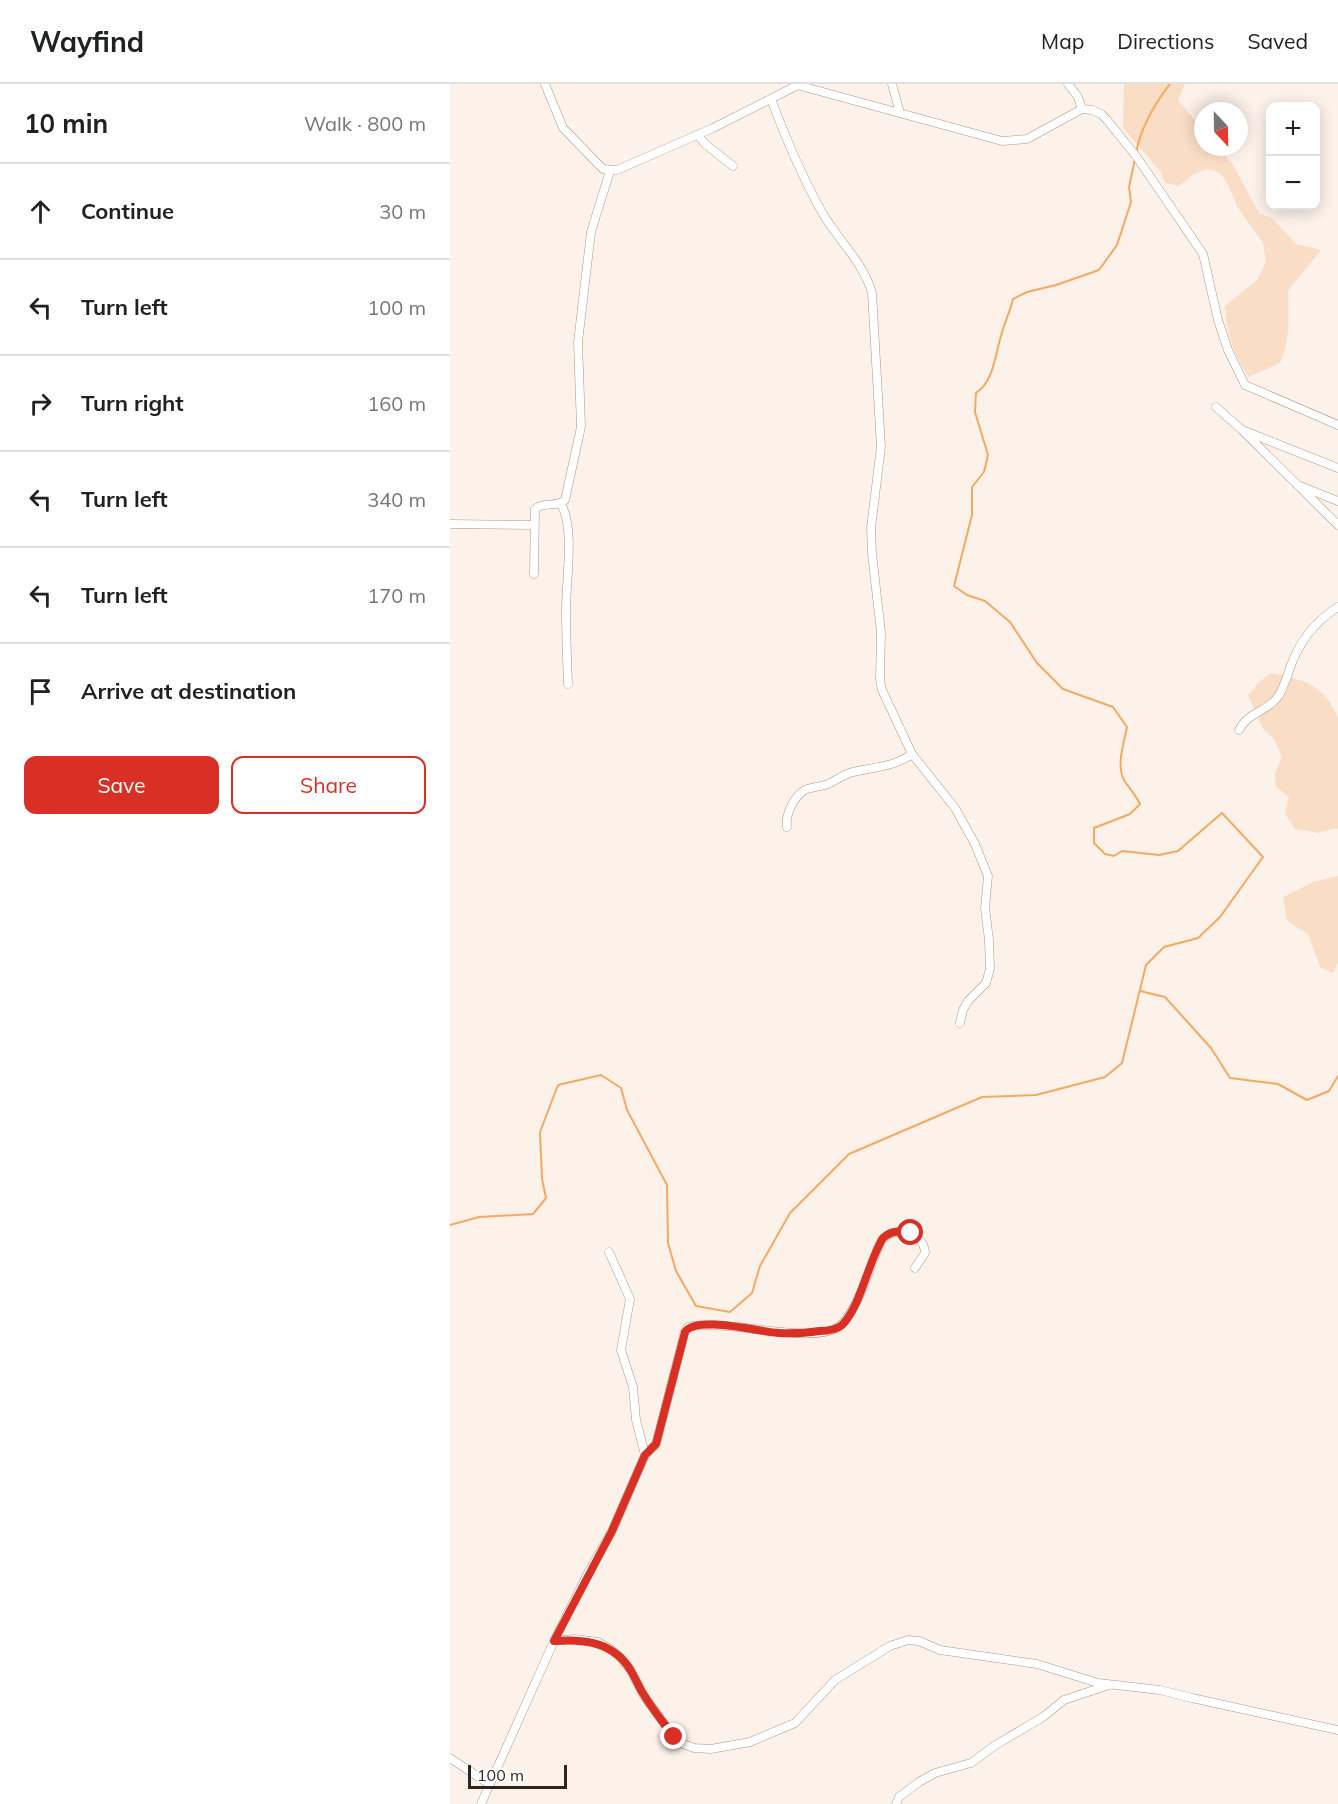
<!DOCTYPE html>
<html lang="en">
<head>
<meta charset="utf-8">
<style>
  :root { --surface:#fff; --page:#f2f2f2; --text:#202124; --muted:#757577; --line:#e0e0e0; --accent:#d93025 }
  body { margin:0; font-family:Mulish,sans-serif; background:var(--page); color:var(--text) }
  .controls { position:absolute; right:18px; top:18px; display:grid; overflow:hidden; border-radius:12px; box-shadow:0 3px 15px #0003 }
  .controls button { width:54px; height:54px; display:grid; place-items:center; padding:0; border:0; border-bottom:2px solid var(--line); background:var(--surface); color:var(--text); font:30px sans-serif }
  .compass { position:absolute; left:744px; top:18px; width:54px; height:54px; border-radius:50%; background:var(--surface); box-shadow:0 3px 15px #0003; rotate:158deg }
  .scale { position:absolute; left:18px; bottom:15px; width:99px; box-sizing:border-box; padding-left:6px; border:3px solid #2e251e; border-top:0; font-size:16px; line-height:21px; white-space:nowrap; color:#2e251e; -webkit-text-stroke:4px #fff; paint-order:stroke }
  .stop { position:absolute; width:18px; height:18px; margin:-14px; border:4px solid #d93025; border-radius:50%; background:#fff }
  .stop.end { background:#d93025; border-color:#fff; box-shadow:0 2px 6px #0008 }
  .list { margin:0; padding:0; list-style:none }
  h2 { display:flex; justify-content:space-between; align-items:center; height:78px; margin:0; padding:0 24px; font-size:26px }
  h2 small { font-size:20px; font-weight:400; color:var(--muted) }
  .list li { display:grid; grid-template-columns:39px 1fr auto; gap:18px; align-items:center; box-sizing:border-box; height:96px; padding:0 24px; border-top:2px solid var(--line) }
  .list b { display:block; font-size:22px; white-space:nowrap }
  .list em { font-size:20px; font-style:normal; color:var(--muted) }
  .actions { display:flex; gap:12px; padding:18px 24px }
  .actions a { flex:1; padding:14px 0; border:2px solid var(--accent); border-radius:12px; text-align:center; font-size:21px; color:var(--accent) }
  .actions .main { background:var(--accent); color:#fff }
  .icon { flex:none; width:33px; height:33px; fill:none; stroke:currentColor; stroke-width:2; stroke-linecap:round; stroke-linejoin:round }
  .map { position:relative; flex:none; width:888px; height:1720px; overflow:hidden }
  header { display:flex; align-items:center; gap:36px; box-sizing:border-box; height:84px; padding:0 30px; background:var(--surface); border-bottom:2px solid var(--line) }
  header strong { font-size:28px }
  nav { display:flex; gap:33px; margin-inline-start:auto; font-size:21px }
  main { display:flex }
  aside { flex:1; background:var(--surface) }
  .map>svg:first-child { display:block }
  .green { fill:#f9ddc5 }
  .lines { fill:none; stroke-linecap:round; stroke-linejoin:round }
  .stream { stroke:#f4a962; stroke-width:2 }
  .minor-casing { stroke:#ad9784; stroke-width:9 }
  .minor { stroke:#fff; stroke-width:8 }
  .route { stroke:#d93025; stroke-width:8 }
</style>
</head>
<body>
<header>
<strong>Wayfind</strong>
<nav><a>Map</a><a>Directions</a><a>Saved</a></nav>
</header>
<main>
<aside>
<h2>10 min<small>Walk · 800 m</small></h2>
<ul class="list">
<li><svg class="icon" aria-label="ahead" viewBox="0 0 24 24"><path d="M12 20V5M6 11l6-6 6 6"/></svg><div><b>Continue</b></div><em>30 m</em></li>
<li><svg class="icon" aria-label="left" viewBox="0 0 24 24"><path d="M17 20v-9H6M10 6l-5 5 5 5"/></svg><div><b>Turn left</b></div><em>100 m</em></li>
<li><svg class="icon" aria-label="right" viewBox="0 0 24 24"><path d="M7 20v-9h11M14 6l5 5-5 5"/></svg><div><b>Turn right</b></div><em>160 m</em></li>
<li><svg class="icon" aria-label="left" viewBox="0 0 24 24"><path d="M17 20v-9H6M10 6l-5 5 5 5"/></svg><div><b>Turn left</b></div><em>340 m</em></li>
<li><svg class="icon" aria-label="left" viewBox="0 0 24 24"><path d="M17 20v-9H6M10 6l-5 5 5 5"/></svg><div><b>Turn left</b></div><em>170 m</em></li>
<li><svg class="icon" aria-label="arrive" viewBox="0 0 24 24"><path d="M6 21V4h12l-3 4 3 4H6"/></svg><div><b>Arrive at destination</b></div></li>
</ul>
<div class="actions"><a class="main">Save</a><a>Share</a></div>
</aside>
<div class="map">
<svg width="888" height="1720" viewBox="0 0 888 1720">
  <rect width="100%" height="100%" fill="#fcf2ea"/>
  <g class="green">
    <path d="M674,0H735L728,16L753,46V63H768L782,79L809,129L823,135L846,160L871,166L838,207C839,233 840,256 830,279L799,293C784,269 776,251 775,222L807,196L816,178L813,159L788,124L778,101L770,89L758,85L744,90L729,102L715,99L710,87L673,44Z"/>
    <path d="M821,589C854,596 874,600 888,634V745H882L868,749L845,745L835,730L839,713L826,703L825,689L832,673L824,655L813,645L798,611L809,598Z"/>
    <polygon points="888,792 888,878 883,889 870,883 858,850 837,837 833,813 863,798"/>
  </g>
  <g class="lines">
    <g class="stream">
      <path d="M686,69C691,43 703,22 720,0"/>
      <polyline points="690,907 715,913 761,964 780,994 828,1000 857,1016 879,1007 888,992"/>
      <path d="M0,1141L29,1133L83,1130L96,1114L92,1095L90,1048L108,1001L151,991L171,1004L177,1026L217,1101L218,1159L226,1187L246,1222L280,1228L302,1209L310,1182L340,1129L399,1070L532,1013L586,1011L655,993L672,979L696,881L714,863L748,854L770,833L813,773L772,729L728,767L709,771L672,767L664,772L655,770L644,759V744L680,730L690,720C685,710 679,704 674,696C666,681 674,659 677,643L663,623L613,605L587,579L560,538L535,517L517,511L504,502L522,431V403L534,388L538,371L525,328L526,309C544,297 545,271 551,252C554,240 560,228 563,215L577,208L606,201L649,186L667,161L681,118L679,103L685,75"/>
    </g>
    <g class="minor-casing">
      <g id="minor">
        <polyline points="95,0 113,44 153,85 167,86 263,44 350,0"/>
        <polyline points="442,0 450,29"/>
        <polyline points="618,0 628,13 632,25"/>
        <polyline points="347,1 552,57 577,55 632,25 642,26 651,30 657,36 686,72 753,170 768,236 778,266 795,301 888,341"/>
        <path d="M321,15C336,55 352,93 373,130C389,157 413,178 422,209L431,363L421,444L422,470L431,548L430,595L432,606L462,670L505,724L525,760L538,792L535,824L539,856L540,885L536,899L518,917L513,926L510,939"/>
        <polyline points="248,51 255,60 283,82"/>
        <polyline points="766,323 792,346"/>
        <polyline points="888,384 792,346 888,441"/>
        <polyline points="850,402 888,417"/>
        <path d="M111,420C125,444 116,497 116,526C116,550 117,575 118,600"/>
        <polyline points="0,440 84,441"/>
        <path d="M84,490L85,425C94,417 107,424 115,416L131,343L128,258L141,148L160,87"/>
        <path d="M789,646C799,627 815,629 827,614C834,605 836,594 840,584C849,558 864,538 888,523"/>
        <path d="M337,743C335,731 344,712 355,706C361,703 370,703 378,700C387,696 394,690 403,688C424,683 444,683 462,670"/>
        <polyline points="159,1168 180,1215 171,1266 183,1303 186,1336 195,1371"/>
        <polyline points="104,1557 125,1555 148,1558 160,1565 170,1573 180,1585 194,1612 224,1653 233,1660 244,1664 261,1665 300,1658 345,1639 385,1596 440,1562 458,1556 469,1557 490,1566 587,1580 648,1599 710,1606 742,1614 888,1646"/>
        <polyline points="0,1674 39,1700"/>
        <path d="M31,1720L104,1557L139,1487L162,1447L195,1371L206,1360L235,1247L238,1243C273,1233 371,1265 393,1239C410,1219 420,1183 430,1159C441,1140 474,1146 475,1169L465,1184"/>
        <polyline points="446,1720 449,1713 469,1698 485,1689 521,1679 544,1662 593,1633 614,1616 659,1601"/>
      </g>
    </g>
    <use href="#minor" class="minor"/>
  </g>
  <g class="lines">
    <path class="route" d="M224,1653C214,1639 203,1626 194,1611C189,1604 186,1595 181,1587C164,1558 135,1555 104,1557L162,1447L195,1371L206,1360L235,1248C246,1231 310,1248 329,1249C343,1250 356,1249 370,1247C378,1247 386,1246 392,1241C411,1222 418,1178 433,1154C442,1146 450,1147 461,1149"/>
  </g>
</svg>
<div class="controls">
<button>+</button>
<button>−</button>
</div>
<svg class="compass" viewBox="-18 -18 36 36"><path d="M0-13l5 13h-10z" fill="#e53935"/><path d="M0 13l5-13h-10z" fill="#757577"/></svg>
<div class="scale">100 m</div>
<div class="stop" style="left:461px;top:1149px"></div>
<div class="stop end" style="left:224px;top:1653px"></div>
</div>
</main>
</body>
</html>
